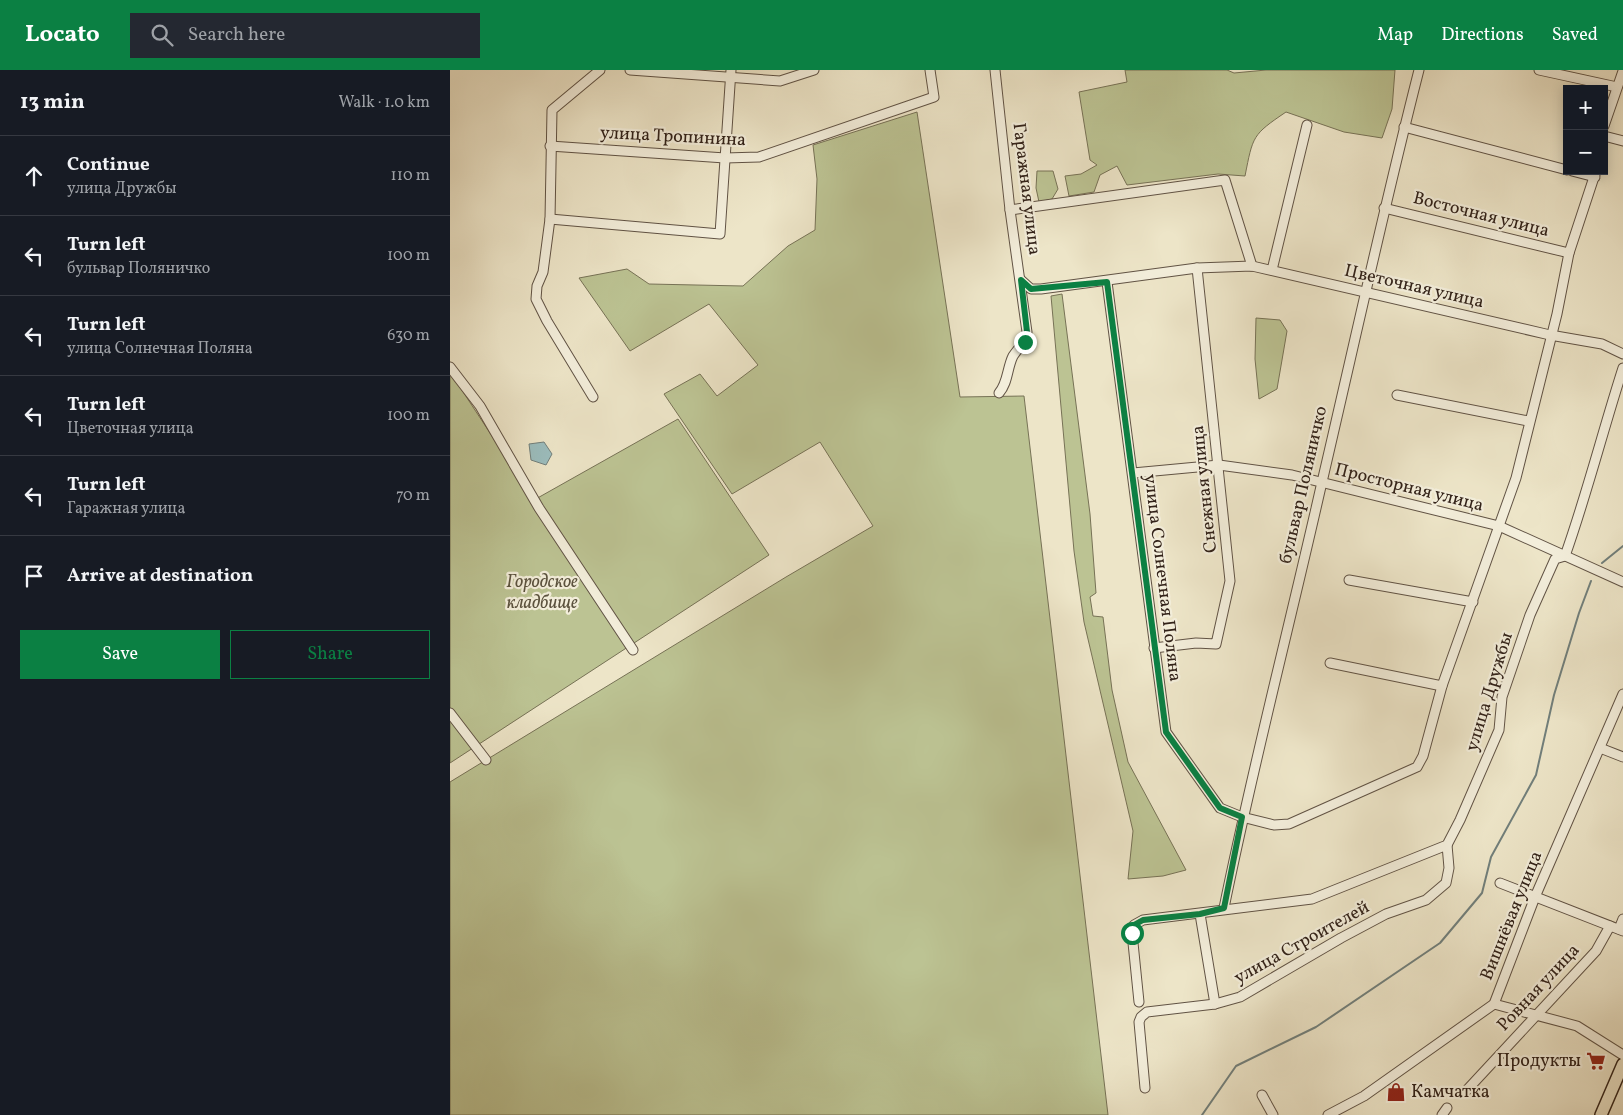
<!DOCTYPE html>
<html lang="en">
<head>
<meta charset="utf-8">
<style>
  :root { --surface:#171b24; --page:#242831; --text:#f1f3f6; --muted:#9ea1a6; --line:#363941; --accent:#0b8043 }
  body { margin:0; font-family:Vollkorn,serif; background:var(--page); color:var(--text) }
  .controls { position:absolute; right:15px; top:15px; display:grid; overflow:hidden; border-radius:0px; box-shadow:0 2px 12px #0003 }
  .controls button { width:45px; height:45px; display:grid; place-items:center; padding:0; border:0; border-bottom:1px solid var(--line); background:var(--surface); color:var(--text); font:25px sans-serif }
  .stop { position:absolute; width:15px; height:15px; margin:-11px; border:4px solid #0b8043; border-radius:50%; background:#fff }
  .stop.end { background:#0b8043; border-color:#fff; box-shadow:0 1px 5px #0008 }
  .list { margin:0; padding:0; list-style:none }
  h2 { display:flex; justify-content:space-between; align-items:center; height:65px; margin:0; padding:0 20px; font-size:21px }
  h2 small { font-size:16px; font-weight:400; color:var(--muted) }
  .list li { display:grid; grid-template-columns:32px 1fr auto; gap:15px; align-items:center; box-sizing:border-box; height:80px; padding:0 20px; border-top:1px solid var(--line) }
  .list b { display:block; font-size:19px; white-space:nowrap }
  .list p { margin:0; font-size:16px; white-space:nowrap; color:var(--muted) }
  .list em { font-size:16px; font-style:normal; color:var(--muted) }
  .actions { display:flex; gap:10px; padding:15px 20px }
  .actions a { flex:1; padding:11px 0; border:1px solid var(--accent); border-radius:0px; text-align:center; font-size:18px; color:var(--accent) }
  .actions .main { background:var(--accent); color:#fff }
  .icon { flex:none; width:28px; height:28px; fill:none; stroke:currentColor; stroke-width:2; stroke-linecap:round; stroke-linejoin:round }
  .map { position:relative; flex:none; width:1173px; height:1045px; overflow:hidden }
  header { display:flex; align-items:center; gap:30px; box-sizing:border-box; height:70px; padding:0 25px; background:var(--accent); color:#fff }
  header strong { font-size:24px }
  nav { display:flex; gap:28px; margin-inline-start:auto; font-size:18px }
  .search { width:350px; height:45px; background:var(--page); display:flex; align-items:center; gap:12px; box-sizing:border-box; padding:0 18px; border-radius:0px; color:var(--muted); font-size:19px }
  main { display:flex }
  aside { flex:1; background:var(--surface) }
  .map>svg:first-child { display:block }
  .green { fill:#bcc393; stroke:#777256 }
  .water { fill:#9bbdbd; stroke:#717f7b }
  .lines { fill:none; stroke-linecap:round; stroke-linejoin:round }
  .stream { stroke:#717f7b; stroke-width:2 }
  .minor-casing { stroke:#615345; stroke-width:11 }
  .major-casing { stroke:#322219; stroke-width:14 }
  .minor { stroke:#f3eedb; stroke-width:9 }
  .major { stroke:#ede5c8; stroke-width:11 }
  .route { stroke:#0b8043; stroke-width:6 }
  .labels { text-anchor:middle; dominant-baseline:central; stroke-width:4.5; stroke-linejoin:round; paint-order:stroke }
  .street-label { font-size:18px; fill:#322219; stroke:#f3eedb }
  .park-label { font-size:18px; font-style:italic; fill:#5b523e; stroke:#f3eedb }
  .poi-label { font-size:18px; fill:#322219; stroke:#f3eedb; text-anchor:end }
</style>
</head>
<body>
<header>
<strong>Locato</strong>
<div class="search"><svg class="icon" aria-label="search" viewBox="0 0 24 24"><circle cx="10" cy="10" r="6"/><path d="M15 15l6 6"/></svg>Search here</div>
<nav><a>Map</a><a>Directions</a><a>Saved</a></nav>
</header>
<main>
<aside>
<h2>13 min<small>Walk · 1.0 km</small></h2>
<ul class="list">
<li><svg class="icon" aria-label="ahead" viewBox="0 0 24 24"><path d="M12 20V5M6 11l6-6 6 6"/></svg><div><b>Continue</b><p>улица Дружбы</p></div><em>110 m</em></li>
<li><svg class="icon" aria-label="left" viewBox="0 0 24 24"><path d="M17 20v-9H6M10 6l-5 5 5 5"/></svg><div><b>Turn left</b><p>бульвар Поляничко</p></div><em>100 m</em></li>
<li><svg class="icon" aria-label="left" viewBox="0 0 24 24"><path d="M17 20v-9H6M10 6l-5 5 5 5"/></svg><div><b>Turn left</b><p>улица Солнечная Поляна</p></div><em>630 m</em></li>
<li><svg class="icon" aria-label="left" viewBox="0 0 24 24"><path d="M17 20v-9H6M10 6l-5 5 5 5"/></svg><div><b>Turn left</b><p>Цветочная улица</p></div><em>100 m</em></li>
<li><svg class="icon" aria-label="left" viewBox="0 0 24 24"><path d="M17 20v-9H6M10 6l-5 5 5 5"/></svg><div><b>Turn left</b><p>Гаражная улица</p></div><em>70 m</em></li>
<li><svg class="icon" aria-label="arrive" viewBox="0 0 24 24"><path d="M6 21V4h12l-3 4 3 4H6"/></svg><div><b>Arrive at destination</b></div></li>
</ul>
<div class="actions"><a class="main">Save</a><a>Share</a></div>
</aside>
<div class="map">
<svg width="1173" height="1045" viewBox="0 0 1173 1045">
  <rect width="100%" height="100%" fill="#ede5c8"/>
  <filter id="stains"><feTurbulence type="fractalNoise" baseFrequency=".004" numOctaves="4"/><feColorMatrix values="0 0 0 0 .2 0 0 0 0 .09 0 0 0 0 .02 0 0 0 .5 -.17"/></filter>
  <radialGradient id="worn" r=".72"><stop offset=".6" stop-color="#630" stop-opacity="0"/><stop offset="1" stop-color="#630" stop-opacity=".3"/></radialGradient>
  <g class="green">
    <path d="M675,0H777L784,3L816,0H945L942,39L932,68L894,62L836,42C802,65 803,66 795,106L768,104L677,115L667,96L650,105L644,122L619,126L615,106L631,104L647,95L640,90L629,22L677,12Z"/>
    <polygon points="467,42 510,327 574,326 658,1045 0,1045 0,712 336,507 423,456 370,372 282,424 214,324 250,304 267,326 308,295 259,234 180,281 129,208 177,199 199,214 293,216 338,176 365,160 367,109 363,75"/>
    <polygon points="587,101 603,101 608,119 602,129 589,132 586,118"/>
    <polygon points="612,224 640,444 646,523 640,527 643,546 653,547 662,620 678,692 736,800 713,806 678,809 683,761 634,552 624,481 601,226"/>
    <polygon points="806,248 830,250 837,261 827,319 809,329 805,289"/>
    <polygon points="0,302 84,430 228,349 319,485 0,693"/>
  </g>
  <polygon class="water" points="94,372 102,384 96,395 81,390 79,374"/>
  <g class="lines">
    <g class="stream">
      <polyline points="1152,493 1173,476"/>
      <polyline points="752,1045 786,996 866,957 990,873 1032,823 1041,787 1086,705 1104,625 1129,543 1141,511"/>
    </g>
    <g class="minor-casing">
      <g id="minor">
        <polyline points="180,0 330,11 364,0"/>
        <path d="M545,0L560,140L577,262C575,273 569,277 563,286C557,298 558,313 549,323"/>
        <polyline points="1089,0 1167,17"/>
        <polyline points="1154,56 1173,1"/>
        <polyline points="954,57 1117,100"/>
        <polyline points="1154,66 1173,71"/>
        <polyline points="100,76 275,88 309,87 484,27 480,0"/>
        <polyline points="1122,101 1145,107"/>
        <polyline points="934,138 1119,183"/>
        <polyline points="560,140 775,110 802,196"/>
        <polyline points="100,149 270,164 281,0"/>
        <polyline points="822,200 857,55"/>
        <polyline points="571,210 581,219 591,219 747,198 802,196 1100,265 1152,274 1173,284"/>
        <polyline points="657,212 716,662 770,738 792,747 824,755 839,754 967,697 973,686 992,616 1066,408 1107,244 1119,183 1146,101"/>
        <polyline points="0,297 30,336 89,438 183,580"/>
        <polyline points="947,325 1078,351"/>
        <polyline points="143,327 97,251 86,229 87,216 93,202 100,149 102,40 150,0"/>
        <polyline points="683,403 769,395 842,405 1049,456 1173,512"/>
        <polyline points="899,510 1023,532"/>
        <polyline points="704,578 746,573 766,574 780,511 747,198"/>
        <polyline points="880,593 992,616"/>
        <polyline points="0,643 36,690"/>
        <polyline points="1150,678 1173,687"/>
        <polyline points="1050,813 1173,861"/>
        <path d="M774,838C803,695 840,554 872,412C904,275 934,137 969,0"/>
        <polyline points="750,844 765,934"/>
        <polyline points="1169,859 1173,849"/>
        <path d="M689,932L682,863L684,855L693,850L862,829L997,775L1010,750L1049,660L1052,627L1080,545L1105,489L1115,486C1137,424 1153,360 1173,298"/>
        <polyline points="1044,934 1127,956 1173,985"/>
        <polyline points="695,1018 689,952 691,947 697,942 765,934 790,927 891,868 936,844 976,830 996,813 999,798 997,775"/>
        <polyline points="1016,1021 1146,881 1160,856"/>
        <polyline points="812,1025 823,1045"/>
        <polyline points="878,1045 914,1026 1044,934 1085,827 1173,624"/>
        <polyline points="992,1045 997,1038"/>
      </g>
    </g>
    <g class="major-casing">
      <polyline id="major" points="1151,1045 1173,994"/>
    </g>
    <use href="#minor" class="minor"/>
    <use href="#major" class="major"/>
  </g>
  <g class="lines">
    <polyline class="route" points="575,272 577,262 571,210 581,219 657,212 716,662 770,738 792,747 774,838 750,844 693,850 684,855 682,863"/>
  </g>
  <defs>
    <g id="supermarket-bare" transform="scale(1.5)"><path d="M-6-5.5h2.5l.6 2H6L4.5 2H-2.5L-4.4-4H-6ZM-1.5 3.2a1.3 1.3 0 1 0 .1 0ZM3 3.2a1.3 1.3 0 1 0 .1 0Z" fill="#8f2418" stroke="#f3eedb" stroke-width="2.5" paint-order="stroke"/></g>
    <g id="shop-bare" transform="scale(1.5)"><path d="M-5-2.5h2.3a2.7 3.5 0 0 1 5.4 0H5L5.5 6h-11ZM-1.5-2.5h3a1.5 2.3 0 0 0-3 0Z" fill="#8f2418" stroke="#f3eedb" stroke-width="2.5" paint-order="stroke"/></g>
  </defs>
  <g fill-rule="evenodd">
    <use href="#supermarket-bare" x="1146" y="991"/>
    <use href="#shop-bare" x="946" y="1022"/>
  </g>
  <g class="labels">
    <g class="street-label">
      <text transform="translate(223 67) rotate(3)">улица Тропинина</text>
      <text transform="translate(576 119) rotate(83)">Гаражная улица</text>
      <text transform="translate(1031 145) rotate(14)">Восточная улица</text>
      <text transform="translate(964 217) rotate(13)">Цветочная улица</text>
      <text transform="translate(854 415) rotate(-77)">бульвар Поляничко</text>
      <text transform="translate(959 418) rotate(14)">Просторная улица</text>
      <text transform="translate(755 419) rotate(-96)">Снежная улица</text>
      <text transform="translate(712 508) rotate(83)">улица Солнечная Поляна</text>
      <text transform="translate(1040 622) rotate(-73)">улица Дружбы</text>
      <text transform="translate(1062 846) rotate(-68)">Вишнёвая улица</text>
      <text transform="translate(852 873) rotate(-29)">улица Строителей</text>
      <text transform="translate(1089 918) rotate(-47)">Ровная улица</text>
    </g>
    <g class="park-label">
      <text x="92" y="512">Городское<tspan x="92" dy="21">кладбище</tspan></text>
    </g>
    <g class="poi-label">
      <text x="1131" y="991">Продукты</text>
      <text x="961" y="1022" text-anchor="start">Камчатка</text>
    </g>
  </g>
  <rect width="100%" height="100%" filter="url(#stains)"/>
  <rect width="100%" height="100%" fill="url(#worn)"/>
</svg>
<div class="controls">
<button>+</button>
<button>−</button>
</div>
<div class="stop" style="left:682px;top:863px"></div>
<div class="stop end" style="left:575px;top:272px"></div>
</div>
</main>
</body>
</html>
